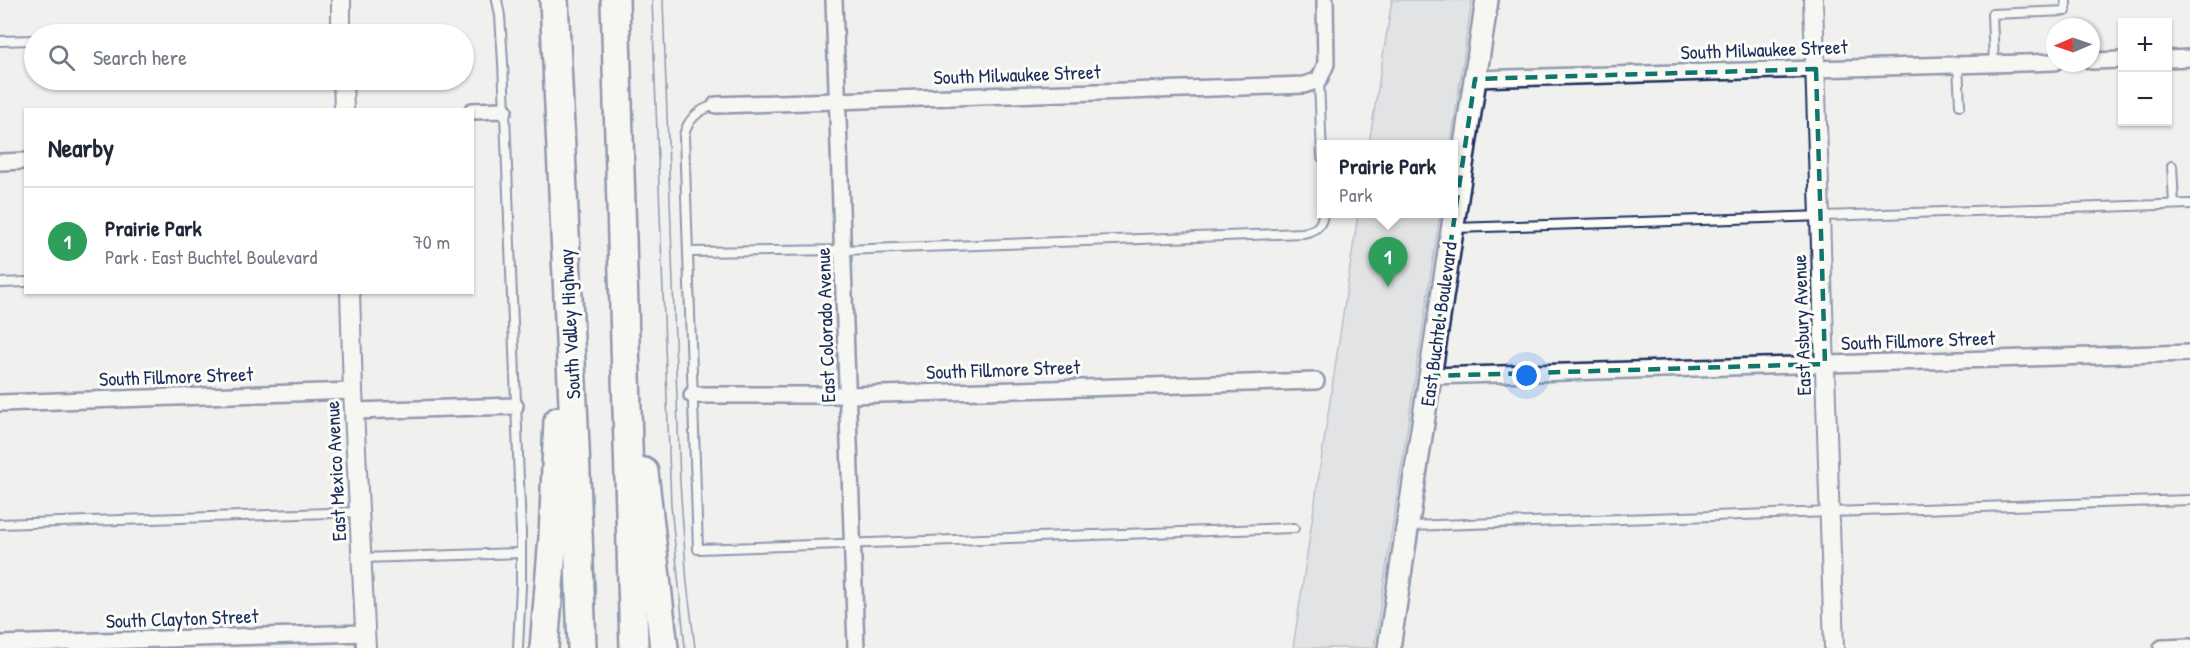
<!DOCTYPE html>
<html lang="en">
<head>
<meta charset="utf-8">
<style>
  :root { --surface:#fff; --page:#f6f6f7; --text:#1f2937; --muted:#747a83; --line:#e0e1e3; --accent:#d1495b }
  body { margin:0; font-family:"Patrick Hand",sans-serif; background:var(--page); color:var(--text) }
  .controls { position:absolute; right:18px; top:18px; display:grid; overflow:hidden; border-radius:0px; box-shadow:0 2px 4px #0004 }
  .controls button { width:54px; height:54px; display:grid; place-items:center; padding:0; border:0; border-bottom:2px solid var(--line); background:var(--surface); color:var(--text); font:30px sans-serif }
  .compass { position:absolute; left:2046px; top:18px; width:54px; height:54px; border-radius:50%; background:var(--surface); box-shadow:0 2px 4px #0004; rotate:268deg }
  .you { position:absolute; left:1527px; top:376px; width:21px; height:21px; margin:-15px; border:4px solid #fff; border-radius:50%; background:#1a73e8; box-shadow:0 0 0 9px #1a73e833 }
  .badge { display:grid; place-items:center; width:39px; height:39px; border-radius:50%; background:var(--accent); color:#fff; font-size:20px; font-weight:700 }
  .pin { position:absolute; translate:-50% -50px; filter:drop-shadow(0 2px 3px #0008) }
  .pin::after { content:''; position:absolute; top:32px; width:21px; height:18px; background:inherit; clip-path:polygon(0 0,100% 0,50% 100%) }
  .popup { position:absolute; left:1317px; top:140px; width:141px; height:78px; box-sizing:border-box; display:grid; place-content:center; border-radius:0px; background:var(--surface); filter:drop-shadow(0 2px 4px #0005); font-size:20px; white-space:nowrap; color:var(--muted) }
  .popup b { font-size:22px; color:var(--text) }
  .popup::after { content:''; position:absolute; left:50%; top:100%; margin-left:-12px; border:12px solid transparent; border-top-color:var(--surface) }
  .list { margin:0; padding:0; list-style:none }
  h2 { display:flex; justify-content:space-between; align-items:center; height:78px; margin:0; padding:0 24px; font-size:26px }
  h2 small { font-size:20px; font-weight:400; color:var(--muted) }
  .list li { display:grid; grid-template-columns:39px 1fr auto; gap:18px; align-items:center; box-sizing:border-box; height:108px; padding:0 24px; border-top:2px solid var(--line) }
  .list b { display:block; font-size:22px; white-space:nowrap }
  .list p { margin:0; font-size:20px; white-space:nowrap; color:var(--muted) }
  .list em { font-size:20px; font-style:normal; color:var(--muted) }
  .icon { flex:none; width:33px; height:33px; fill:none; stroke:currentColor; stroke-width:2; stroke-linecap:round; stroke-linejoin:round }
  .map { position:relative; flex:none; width:2190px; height:648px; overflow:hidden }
  .search { position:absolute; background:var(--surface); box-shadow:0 2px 4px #0004; left:24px; top:24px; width:450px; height:66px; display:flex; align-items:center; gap:15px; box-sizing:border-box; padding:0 21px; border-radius:33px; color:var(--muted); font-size:22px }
  .panel { position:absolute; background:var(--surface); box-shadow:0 2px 4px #0004; left:24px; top:108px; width:450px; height:186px; border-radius:0px }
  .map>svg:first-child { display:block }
  .green { fill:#d0d3d8; stroke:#76819b; stroke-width:1.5 }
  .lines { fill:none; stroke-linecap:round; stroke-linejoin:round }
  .service-casing { stroke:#1b2f5e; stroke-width:12 }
  .minor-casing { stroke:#1b2f5e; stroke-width:20 }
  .tertiary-casing { stroke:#1b2f5e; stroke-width:22 }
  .secondary-casing { stroke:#1b2f5e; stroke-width:26 }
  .motorway-casing { stroke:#1b2f5e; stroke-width:32 }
  .service { stroke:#fdfcf7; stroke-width:8 }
  .minor { stroke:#fdfcf7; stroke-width:15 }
  .tertiary { stroke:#fdfcf7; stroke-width:18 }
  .secondary { stroke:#fdfcf7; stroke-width:21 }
  .motorway { stroke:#fdfcf7; stroke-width:27 }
  .tram { stroke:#1b2f5e; stroke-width:1.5 }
  .marked { fill:none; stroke:#0f766e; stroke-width:4.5; stroke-dasharray:12 8; stroke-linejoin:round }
  .labels { text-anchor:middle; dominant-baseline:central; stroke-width:6; stroke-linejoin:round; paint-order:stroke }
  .street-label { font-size:20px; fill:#1b2f5e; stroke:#fdfcf7 }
</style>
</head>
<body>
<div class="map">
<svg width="2190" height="648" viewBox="0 0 2190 648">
  <rect width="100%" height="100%" fill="#f0f0ee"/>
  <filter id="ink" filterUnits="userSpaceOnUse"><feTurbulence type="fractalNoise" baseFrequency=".0167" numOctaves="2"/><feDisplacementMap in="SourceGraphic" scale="12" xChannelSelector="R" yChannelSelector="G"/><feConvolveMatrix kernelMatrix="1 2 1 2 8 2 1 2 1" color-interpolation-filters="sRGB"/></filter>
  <g filter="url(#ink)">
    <g class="green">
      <polygon points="1392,0 1472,0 1451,144 1369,144"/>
      <polygon points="1358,214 1440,214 1374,648 1293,648"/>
    </g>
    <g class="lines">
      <g class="service-casing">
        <g id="service">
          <polyline points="497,0 500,16 503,62 521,533 521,586 518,648"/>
          <polyline points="182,34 340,29"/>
          <polyline points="0,41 34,40"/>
          <polyline points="1994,64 1992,14 2066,11 2066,0"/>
          <polyline points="1958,65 1960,105"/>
          <polyline points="1319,80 1322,157"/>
          <path d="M716,105C700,109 687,119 684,136L698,549L1294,528"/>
          <polyline points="2172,166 2174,204"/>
          <polyline points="1454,228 2190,204"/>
          <path d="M688,252L843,250L1303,233C1315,231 1322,226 1323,214"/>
          <polyline points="0,283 26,282"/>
          <polyline points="0,524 358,512"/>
          <polyline points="1409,526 2190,500"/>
          <polyline points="361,558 521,553"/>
        </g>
      </g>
      <g class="minor-casing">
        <g id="minor">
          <polyline points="834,0 856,648"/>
          <polyline points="2168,59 2190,58"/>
          <polyline points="2091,61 2122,60"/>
          <polyline points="1475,79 2055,62"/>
          <polyline points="716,105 1304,85 1319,80 1326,64 1325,0"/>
          <polyline points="472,111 504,110"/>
          <polyline points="0,162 26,161"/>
          <polyline points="1431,376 2190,353"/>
          <polyline points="692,395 848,395 1316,381"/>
          <polyline points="0,403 353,391"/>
          <polyline points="354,411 515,406"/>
          <polyline points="0,644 365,633"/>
          <polyline points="2162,648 2190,647"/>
        </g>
      </g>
      <g class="tertiary-casing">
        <g id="tertiary">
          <polyline points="341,0 341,34"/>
          <polyline points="1813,0 1834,648"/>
          <polyline points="343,80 344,110"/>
          <polyline points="350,292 353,391 366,648"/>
        </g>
      </g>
      <g class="secondary-casing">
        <polyline id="secondary" points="1389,648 1487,0"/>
      </g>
      <g class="motorway-casing">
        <g id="motorway">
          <polyline points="554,0 575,446 582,648"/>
          <polyline points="615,0 634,648"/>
          <polyline points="644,472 664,648"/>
          <polyline points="544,648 553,537 558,421"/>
        </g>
      </g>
      <use href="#service" class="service"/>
      <use href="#minor" class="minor"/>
      <use href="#tertiary" class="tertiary"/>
      <use href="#secondary" class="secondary"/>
      <use href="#motorway" class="motorway"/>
      <g class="tram">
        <polyline points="652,0 671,505 685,648"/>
        <polyline points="663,0 680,483 687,583 695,648"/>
      </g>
    </g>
  </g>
  <path d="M0 0H2190V648H0ZM1816,69L1825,364L1431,376L1475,79Z" fill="#f0f0ee" fill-opacity=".55" fill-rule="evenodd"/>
  <path class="marked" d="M1816,69L1825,364L1431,376L1475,79Z"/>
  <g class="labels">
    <g class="street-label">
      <text transform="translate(1764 49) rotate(-2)">South Milwaukee Street</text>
      <text transform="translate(1017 74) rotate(-2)">South Milwaukee Street</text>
      <text transform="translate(569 324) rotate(-93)">South Valley Highway</text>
      <text transform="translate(1438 324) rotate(-82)">East Buchtel Boulevard</text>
      <text transform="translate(825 325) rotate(-92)">East Colorado Avenue</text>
      <text transform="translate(1801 325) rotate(-92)">East Asbury Avenue</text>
      <text transform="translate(1918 340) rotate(-2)">South Fillmore Street</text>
      <text transform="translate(1003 369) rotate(-2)">South Fillmore Street</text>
      <text transform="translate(176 376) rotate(-2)">South Fillmore Street</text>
      <text transform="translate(335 471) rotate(-93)">East Mexico Avenue</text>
      <text transform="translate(182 618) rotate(-2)">South Clayton Street</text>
    </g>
  </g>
</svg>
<div class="controls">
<button>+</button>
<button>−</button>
</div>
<svg class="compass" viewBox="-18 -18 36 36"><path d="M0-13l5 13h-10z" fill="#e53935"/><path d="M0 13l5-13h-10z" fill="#747a83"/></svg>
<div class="you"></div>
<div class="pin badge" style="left:1388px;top:287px;background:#2e9e5b">1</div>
<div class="popup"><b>Prairie Park</b>Park</div>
<div class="search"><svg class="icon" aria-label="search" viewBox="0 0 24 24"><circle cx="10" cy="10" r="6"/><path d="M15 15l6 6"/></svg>Search here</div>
<section class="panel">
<h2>Nearby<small></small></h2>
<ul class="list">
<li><span class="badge" style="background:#2e9e5b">1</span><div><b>Prairie Park</b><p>Park · East Buchtel Boulevard</p></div><em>70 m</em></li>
</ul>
</section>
</div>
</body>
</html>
